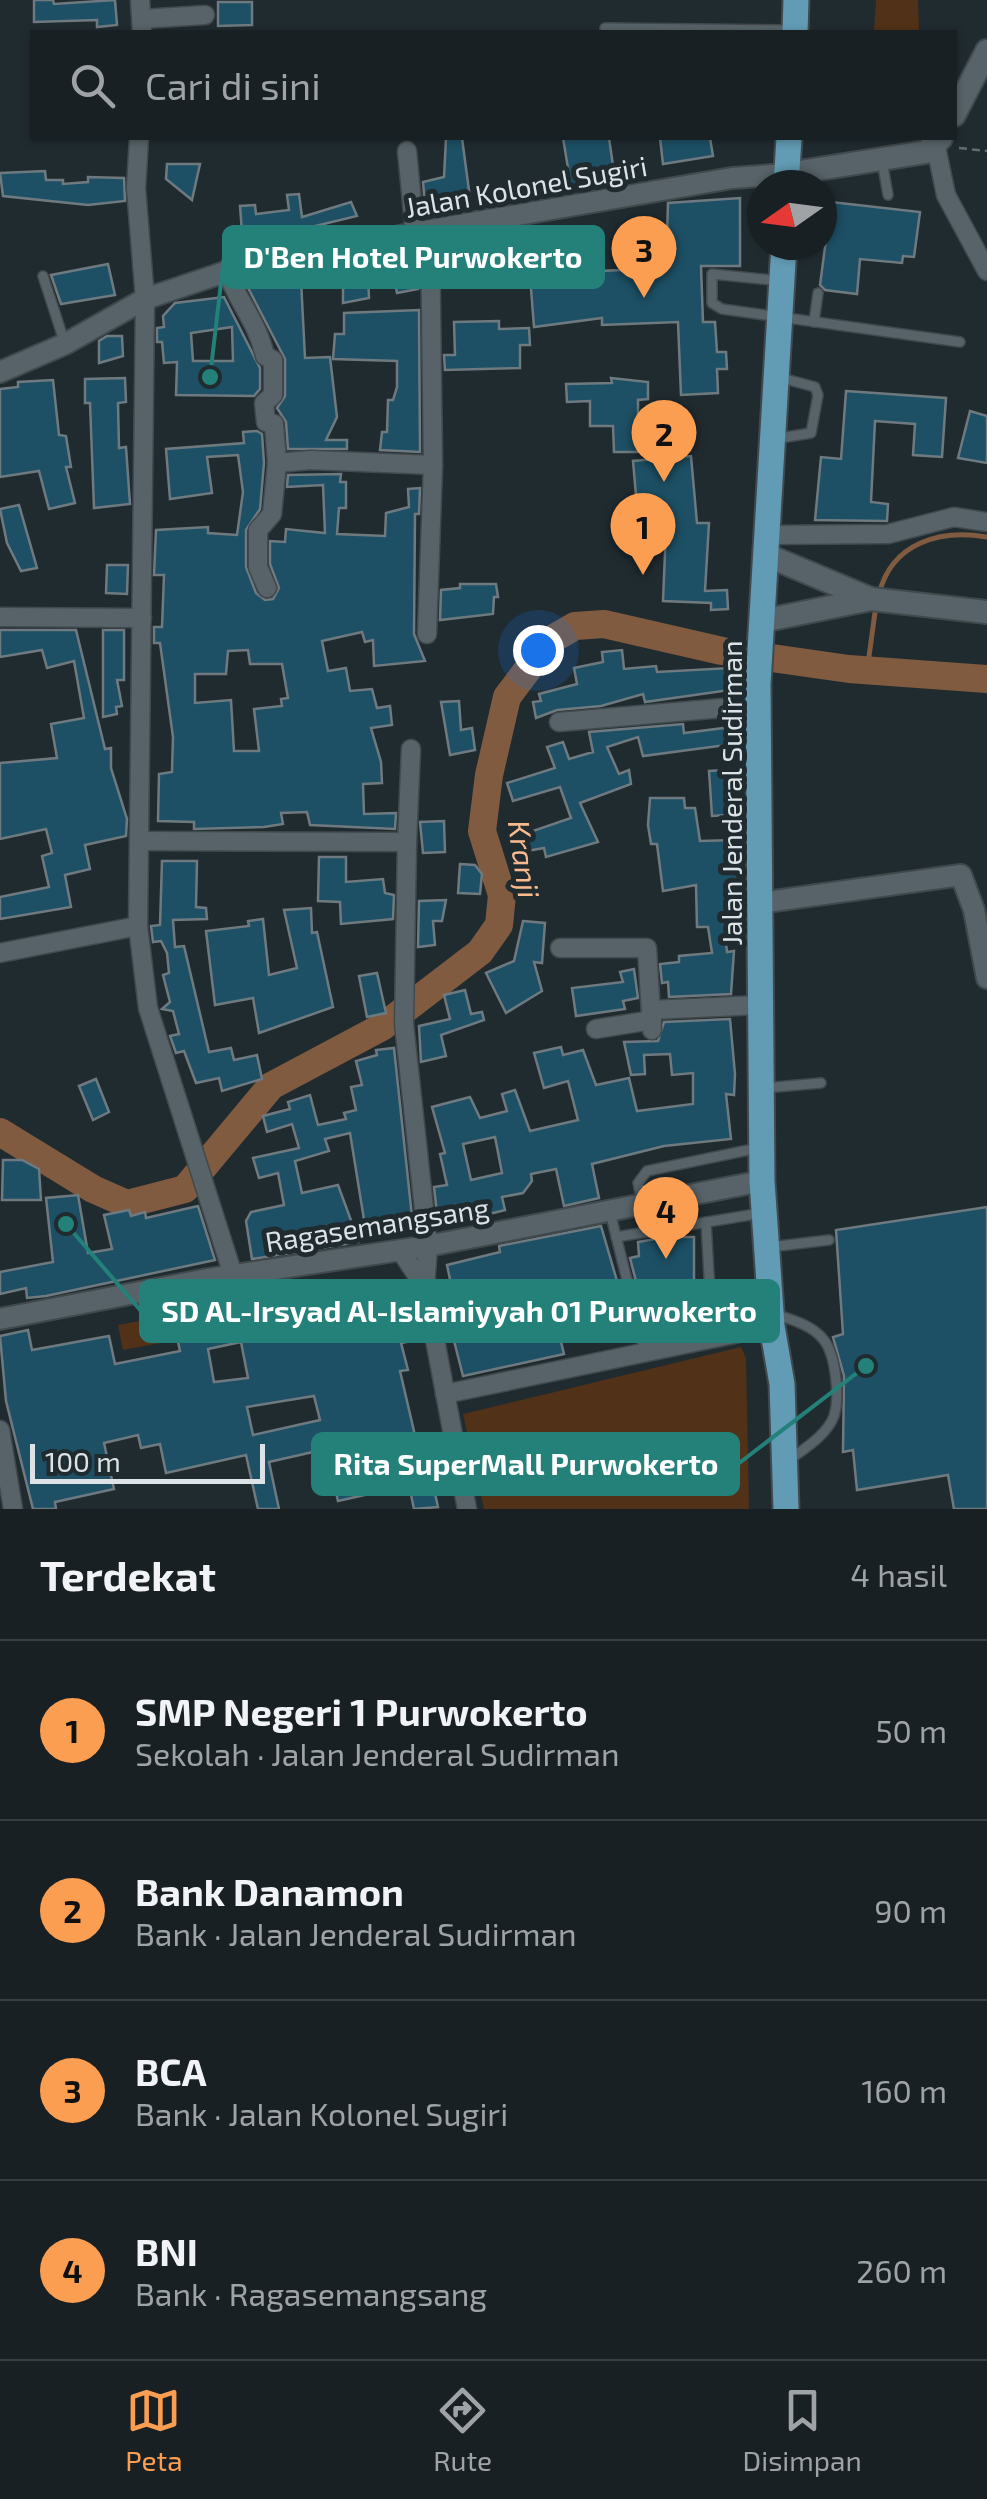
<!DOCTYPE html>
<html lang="id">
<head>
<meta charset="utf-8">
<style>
  :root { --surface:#182024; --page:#252d31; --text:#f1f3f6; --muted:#9fa3a6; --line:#363e41; --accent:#fb9e52 }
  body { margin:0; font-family:"Exo 2",sans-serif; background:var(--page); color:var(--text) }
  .compass { position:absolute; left:747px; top:170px; width:90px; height:90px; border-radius:50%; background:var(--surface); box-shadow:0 2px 8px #0004; rotate:256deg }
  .scale { position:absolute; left:30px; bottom:25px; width:235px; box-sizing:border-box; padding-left:10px; border:5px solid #dce2e5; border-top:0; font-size:28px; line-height:35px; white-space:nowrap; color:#dce2e5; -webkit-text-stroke:8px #202b30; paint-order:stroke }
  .you { position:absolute; left:538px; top:650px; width:35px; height:35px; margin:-25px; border:8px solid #fff; border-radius:50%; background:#1a73e8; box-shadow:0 0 0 15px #1a73e833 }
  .badge { display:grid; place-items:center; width:65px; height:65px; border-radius:50%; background:var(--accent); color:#111; font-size:32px; font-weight:700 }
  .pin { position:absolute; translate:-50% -82px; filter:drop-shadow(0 2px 5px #0008) }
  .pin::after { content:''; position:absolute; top:52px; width:35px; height:30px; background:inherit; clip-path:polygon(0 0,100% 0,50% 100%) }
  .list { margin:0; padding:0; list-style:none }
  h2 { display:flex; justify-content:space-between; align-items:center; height:130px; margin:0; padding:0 40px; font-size:42px }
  h2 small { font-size:32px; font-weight:400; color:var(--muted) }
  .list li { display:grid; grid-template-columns:65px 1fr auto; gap:30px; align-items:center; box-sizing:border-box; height:180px; padding:0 40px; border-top:2px solid var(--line) }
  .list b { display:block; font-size:38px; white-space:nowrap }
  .list p { margin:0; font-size:32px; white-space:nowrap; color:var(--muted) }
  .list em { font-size:32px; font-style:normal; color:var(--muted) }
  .icon { flex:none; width:55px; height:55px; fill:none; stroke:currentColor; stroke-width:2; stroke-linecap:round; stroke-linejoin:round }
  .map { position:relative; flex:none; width:987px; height:1509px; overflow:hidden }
  .search { position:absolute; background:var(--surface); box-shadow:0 2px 8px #0004; left:30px; right:30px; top:30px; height:110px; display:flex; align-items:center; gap:25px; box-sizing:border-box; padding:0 35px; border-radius:0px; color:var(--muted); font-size:38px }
  .sheet { height:850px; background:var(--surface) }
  nav { display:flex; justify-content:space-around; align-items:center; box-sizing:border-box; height:140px; border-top:2px solid var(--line); background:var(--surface); font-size:28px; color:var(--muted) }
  nav a { display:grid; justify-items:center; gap:5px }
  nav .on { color:var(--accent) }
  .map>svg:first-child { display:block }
  .green { fill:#513117 }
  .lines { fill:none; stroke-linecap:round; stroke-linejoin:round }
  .stream { stroke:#805b3f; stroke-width:5 }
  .river { stroke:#805b3f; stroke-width:28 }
  .building { fill:#1d5065; stroke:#6e7a80; stroke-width:2.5; fill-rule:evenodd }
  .service-casing { stroke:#41494d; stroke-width:12 }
  .minor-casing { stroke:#41494d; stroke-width:21 }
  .tertiary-casing { stroke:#41494d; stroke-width:24 }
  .secondary-casing { stroke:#41494d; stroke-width:26 }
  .primary-casing { stroke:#41494d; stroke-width:29 }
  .path { stroke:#626c70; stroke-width:2.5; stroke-dasharray:8 5; stroke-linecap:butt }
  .service { stroke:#576368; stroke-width:9 }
  .minor { stroke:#576368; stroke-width:18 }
  .tertiary { stroke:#576368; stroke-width:20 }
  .secondary { stroke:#576368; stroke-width:22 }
  .primary { stroke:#629bb4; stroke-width:25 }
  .labels { text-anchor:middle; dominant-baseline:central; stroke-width:10; stroke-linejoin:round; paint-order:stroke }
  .street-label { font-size:28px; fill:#dce2e5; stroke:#202b30 }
  .water-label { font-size:30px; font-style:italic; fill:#f9bb8d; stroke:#202b30 }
  .leader { fill:none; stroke:#24817a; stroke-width:4 }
  .callout-dot { fill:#24817a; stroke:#202b30; stroke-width:4 }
  .callout { fill:#24817a; stroke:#24817a; stroke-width:4 }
  .callout-label { font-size:30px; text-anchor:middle; font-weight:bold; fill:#fff }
</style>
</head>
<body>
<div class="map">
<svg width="987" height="1509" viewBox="0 0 987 1509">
  <rect width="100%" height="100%" fill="#202b30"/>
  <g class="green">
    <polygon points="876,0 918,0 919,32 874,32"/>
    <polygon points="166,1316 171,1341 123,1350 118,1325"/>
    <polygon points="741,1347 746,1358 749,1509 484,1509 463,1414"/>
  </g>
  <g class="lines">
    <g class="stream">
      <path d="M879,594C892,542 941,529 987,537"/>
      <polyline points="867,671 876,605"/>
    </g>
    <polyline class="river" points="0,1132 93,1189 127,1204 185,1189 271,1086 382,1027 480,952 499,925 502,895 482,831 489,775 507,697 549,641 575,626 604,624 722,651 849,669 987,679"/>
  </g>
  <g class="building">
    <polygon points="34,0 53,0 54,4 115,0 117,25 97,27 97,20 34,22"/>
    <polygon points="218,2 252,2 252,25 218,26"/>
    <polygon points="446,138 462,138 470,198 426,217 423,182 444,177"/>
    <polygon points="563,138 609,138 615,179 571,186"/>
    <polygon points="660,138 710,138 713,156 663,164"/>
    <polygon points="167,164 200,164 192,200 166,179"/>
    <polygon points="45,171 46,180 63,180 63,184 88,182 88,177 124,178 125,201 88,205 3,196 0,173"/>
    <polygon points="299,194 302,217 351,202 357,216 303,229 305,241 268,248 267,244 243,246 240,206 255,205 256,214 289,210 287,195"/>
    <polygon points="740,198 740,266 701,266 703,322 715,322 717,352 726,352 727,369 717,369 718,393 681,395 678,322 602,325 602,318 534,327 530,276 563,274 564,283 601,282 600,271 666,268 668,203"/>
    <polygon points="831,202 920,212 914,257 903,256 902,263 860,259 857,294 825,290 820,285"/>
    <polygon points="418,254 418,289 397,293 390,259"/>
    <polygon points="108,264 115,295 61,304 51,275"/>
    <polygon points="356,277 368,277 369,298 343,303 343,280"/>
    <polygon points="276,278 301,280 305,358 330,357 337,417 326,440 347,440 347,449 288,449 286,422 277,408 285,396 285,359 246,284"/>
    <path d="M224,297L260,368V389L254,396L176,395L177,362L164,363L162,342H157V328L164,327L163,316L175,303ZM232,327L233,361H193L191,333Z"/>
    <polygon points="419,310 420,452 380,450 382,432 387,432 388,400 393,400 397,387 397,361 333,359 335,334 344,334 344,313"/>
    <polygon points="499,321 499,329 529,328 530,345 520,345 520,368 445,370 444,355 455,355 454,322"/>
    <polygon points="107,336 122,336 123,356 99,363 99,341"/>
    <polygon points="125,378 126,402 118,403 119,448 126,447 130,504 94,508 90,403 85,403 85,379"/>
    <polygon points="611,378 648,382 648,399 638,400 638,452 614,452 613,426 590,426 590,401 567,402 566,384 612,383"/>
    <polygon points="53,380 59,435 66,436 71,467 66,467 75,503 49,509 39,471 0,477 0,389 18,387 18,382"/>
    <polygon points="846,391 946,398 942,457 913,455 915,424 875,421 871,502 888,504 887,521 815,520 821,457 841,459"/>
    <polygon points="970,411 987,416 987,463 958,458"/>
    <path d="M257,431L262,434L264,463L260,509L246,530V567L256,593L265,600L273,599L279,588L270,564V541L285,542L286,529L325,533L323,485L287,487L288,475L341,474L340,482H346V508H339L337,534L385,536L386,513L409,507L408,489L420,488L419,514H415L414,634L425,661L374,666L373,640L365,642L362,632L322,641L328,671L346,668L350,691L372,689L377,708L390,706L392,725L371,728L381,762L382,783L363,784L364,814L396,813L395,829L310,825L307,812L281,813L283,824L264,827L194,829V822L158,821L159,774L172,772L173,737L160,643H154V627H162L164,575H154L156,530L208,527V533L237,535L243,492L238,455L207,457L212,493L170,499L166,449L244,443L243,432ZM248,650L250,664H282L288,698L281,699L282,706L254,709L259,751H234L231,700L195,703V674H226L228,651Z"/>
    <polygon points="691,456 697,523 709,523 705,591 727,590 728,609 711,610 711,603 663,601 667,505 637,507 633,461"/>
    <polygon points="19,505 37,568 21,571 7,543 0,509"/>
    <polygon points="107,565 128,565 127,594 106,593"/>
    <polygon points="460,584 496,584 498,597 494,597 493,614 440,620 441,590 460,588"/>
    <polygon points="0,630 76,630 105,749 111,748 111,768 127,819 126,836 85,845 90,869 65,875 71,907 0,919 0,897 49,887 42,856 52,853 46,829 0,839 0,763 57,758 51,724 84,718 74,661 47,668 42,650 0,657"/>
    <polygon points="103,630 124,630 124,680 117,680 122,706 116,707 117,714 103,717"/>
    <polygon points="622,650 624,669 656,666 657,672 730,668 730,690 645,702 643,694 601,706 557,710 536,718 533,702 541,701 539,694 577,684 574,668 603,662 602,652"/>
    <polygon points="459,701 461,730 472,728 475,750 450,755 441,702"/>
    <polygon points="683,724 684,733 732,727 734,744 643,756 638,737 607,747 619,774 629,770 631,784 580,803 598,842 546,857 544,848 527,851 524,834 571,818 560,787 513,801 507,783 555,768 547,747 563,742 569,759 593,752 589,732"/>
    <polygon points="724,770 726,815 712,816 709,771"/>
    <polygon points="650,798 684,798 685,808 695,808 700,841 735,840 737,882 730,883 724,926 727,952 734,951 731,994 669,997 668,982 662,983 660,964 679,962 679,956 712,953 708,927 697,927 696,885 663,891 657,844 651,844 648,825"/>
    <polygon points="444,821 445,852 423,853 420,822"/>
    <polygon points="319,857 346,857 346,882 383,879 385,893 394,895 393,919 341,924 340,902 318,901"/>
    <polygon points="162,861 197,861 196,907 206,908 207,919 173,920 175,947 184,946 209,1052 231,1048 234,1060 257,1055 262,1079 222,1091 219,1078 196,1083 184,1051 176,1053 170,1036 179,1034 173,1011 162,1009 170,1002 163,975 169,973 167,953 161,941 153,942 151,926 160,925"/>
    <polygon points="460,864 475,865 482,874 480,894 458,893"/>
    <polygon points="446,900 442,921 433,921 435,945 418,947 419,901"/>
    <polygon points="311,908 312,933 317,932 333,1007 259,1033 253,998 215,1005 206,931 249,926 248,921 263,919 269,975 297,968 284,910"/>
    <polygon points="523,921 545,923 542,963 534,962 542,991 506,1013 486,973 514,961"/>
    <polygon points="634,969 638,998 623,1001 625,1009 576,1016 572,988 623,982 620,972"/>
    <polygon points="377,973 386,1013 367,1017 359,976"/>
    <polygon points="465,990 471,1014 482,1012 484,1020 441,1035 446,1056 421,1062 419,1026 450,1019 444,995"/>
    <path d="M730,1019L735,1074L734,1095L726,1094L731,1139L664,1146L592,1164L599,1198L564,1206L556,1169L531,1174L532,1181L523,1193L502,1197L505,1210L446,1225L438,1222L434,1187L447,1185L440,1154L445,1153L432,1107L470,1097L480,1118L507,1111L502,1094L515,1090L530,1131L578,1120L568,1081L544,1088L534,1053L561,1047L563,1055L583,1050L596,1085L629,1078L637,1111L693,1104V1073L672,1075L670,1054L644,1055L645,1074L631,1075L624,1042L658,1041L664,1022ZM495,1137L502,1173L471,1180L463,1144Z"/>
    <polygon points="394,1048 413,1226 366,1232 350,1133 325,1139 329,1151 295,1161 302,1193 338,1185 359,1242 252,1259 246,1221 251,1212 284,1205 278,1173 259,1178 253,1158 299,1148 292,1124 267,1132 263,1116 290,1109 288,1102 310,1095 318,1125 346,1119 344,1113 356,1110 351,1087 362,1085 356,1061 377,1055 376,1050"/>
    <polygon points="96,1079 109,1112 93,1120 79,1086"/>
    <polygon points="3,1160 22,1160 39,1169 41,1200 2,1200"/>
    <polygon points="78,1195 88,1253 112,1249 104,1215 129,1210 131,1216 145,1212 146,1218 198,1206 215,1260 46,1296 27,1298 26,1288 0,1294 0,1272 53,1262 46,1198"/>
    <polygon points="987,1207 987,1509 954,1509 948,1475 857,1490 853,1450 843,1452 844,1376 833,1337 843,1334 836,1230"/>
    <polygon points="601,1226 631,1329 622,1332 620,1326 561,1342 564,1354 463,1376 452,1333 456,1332 451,1314 457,1313 447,1265 500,1252 499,1246"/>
    <polygon points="667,1237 694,1237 694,1281 688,1281 688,1289 638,1289 630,1258 639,1256 638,1242"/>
    <path d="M384,1287L390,1314L397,1312L406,1342L401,1343L408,1370L400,1371L417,1444L424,1443L438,1507L414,1509L409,1485L338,1501L326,1449L269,1462L279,1509H258L246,1455L166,1473L160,1444L141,1448L138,1435L104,1443L114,1489L55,1502L56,1509H33L6,1401L0,1336L28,1330L32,1350L109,1336L115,1364L180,1351L171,1308L190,1305L192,1315L200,1314L201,1318L238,1313L262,1308L259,1293L272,1290L275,1307L285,1305L287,1312ZM241,1342L248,1378L214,1382L208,1349ZM314,1396L320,1420L253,1435L247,1407Z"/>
  </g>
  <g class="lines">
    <g class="service-casing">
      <g id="service">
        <polyline points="605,28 792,30"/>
        <polyline points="882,161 888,195"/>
        <polyline points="43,276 65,344"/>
        <polyline points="781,281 712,274 712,303 722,309 960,342"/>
        <polyline points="814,322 818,293"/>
        <polyline points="774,439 811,433 818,395 815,387 778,377"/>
        <polyline points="764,1088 821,1083"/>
        <polyline points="642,1202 638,1183 647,1171 758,1148"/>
        <polyline points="610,1212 645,1352"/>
        <polyline points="706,1222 711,1311"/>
        <polyline points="616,1237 762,1213"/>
        <polyline points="770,1247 829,1240"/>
        <path d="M774,1314C790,1319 812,1325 823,1339C836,1354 840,1398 834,1416C827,1435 804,1449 789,1460"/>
        <polyline points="639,1326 768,1300"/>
      </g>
    </g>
    <g class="minor-casing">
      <g id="minor">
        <polyline points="140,0 142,32"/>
        <polyline points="142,19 205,15"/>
        <polyline points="139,138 136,188 145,299 138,926 148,1008 233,1275"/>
        <polyline points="936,147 946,195 987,271"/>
        <polyline points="407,151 415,233"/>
        <path d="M227,272C238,302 258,323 265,356L273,360V395L264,403L266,422L274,424L277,463"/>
        <polyline points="767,535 888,534 954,517 987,522"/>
        <polyline points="267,588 258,567 258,530 272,514 277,463 311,460 433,465"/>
        <polyline points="0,617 142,618"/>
        <polyline points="427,634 433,465 430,230"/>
        <polyline points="559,722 758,705"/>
        <polyline points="140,841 407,842 404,1024 428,1246 425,1287 467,1509"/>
        <polyline points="407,842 411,749"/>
        <polyline points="560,948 647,948 652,1030"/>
        <polyline points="0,953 138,926"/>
        <polyline points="651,1010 760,1005"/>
        <polyline points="596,1029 652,1020"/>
        <polyline points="400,1250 425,1287"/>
        <polyline points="445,1394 772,1326"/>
        <polyline points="0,1430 13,1509"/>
      </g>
    </g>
    <g class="tertiary-casing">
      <g id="tertiary">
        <polyline points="0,372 65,344 145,299 234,269 430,230 732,178 787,174"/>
        <polyline points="759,903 961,875 974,910 987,978"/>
        <polyline points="0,1319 208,1279 428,1246 762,1181"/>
      </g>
    </g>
    <g class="secondary-casing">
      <g id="secondary">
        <polyline points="954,115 987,51"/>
        <polyline points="787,174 926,152 941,138"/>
        <polyline points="766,555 871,599 987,612"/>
        <polyline points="762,621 871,599"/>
      </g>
    </g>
    <g class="primary-casing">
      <g id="primary">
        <polyline points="795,32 796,0"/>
        <polyline points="786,185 789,138"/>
        <polyline points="784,245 758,684 762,1181 772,1326 782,1384 786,1509"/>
      </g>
    </g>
    <polyline class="path" points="959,148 987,151"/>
    <use href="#service" class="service"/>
    <use href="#minor" class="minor"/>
    <use href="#tertiary" class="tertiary"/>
    <use href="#secondary" class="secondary"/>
    <use href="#primary" class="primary"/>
  </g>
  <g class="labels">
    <g class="street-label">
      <text transform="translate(526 186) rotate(-10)">Jalan Kolonel Sugiri</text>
      <text transform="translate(731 793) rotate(-90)">Jalan Jenderal Sudirman</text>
      <text transform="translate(377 1224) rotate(-9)">Ragasemangsang</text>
    </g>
    <g class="water-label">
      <text transform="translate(525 859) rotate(82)">Kranji</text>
    </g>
  </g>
  <path class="leader" d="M210 377L224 257M66 1224L141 1311M866 1366L738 1464"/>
  <g class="callout-dot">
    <circle cx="210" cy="377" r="10"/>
    <circle cx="66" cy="1224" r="10"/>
    <circle cx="866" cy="1366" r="10"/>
  </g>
  <g class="callout">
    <rect x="224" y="227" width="379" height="60" rx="10"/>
    <rect x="141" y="1281" width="637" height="60" rx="10"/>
    <rect x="313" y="1434" width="425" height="60" rx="10"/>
  </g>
  <g class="callout-label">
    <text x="413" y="268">D'Ben Hotel Purwokerto</text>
    <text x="459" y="1322">SD AL-Irsyad Al-Islamiyyah 01 Purwokerto</text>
    <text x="526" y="1475">Rita SuperMall Purwokerto</text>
  </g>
</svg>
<svg class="compass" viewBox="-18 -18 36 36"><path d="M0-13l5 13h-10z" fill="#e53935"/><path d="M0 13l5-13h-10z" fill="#9fa3a6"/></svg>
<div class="scale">100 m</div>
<div class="you"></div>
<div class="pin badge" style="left:643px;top:575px">1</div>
<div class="pin badge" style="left:664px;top:482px">2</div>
<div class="pin badge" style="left:644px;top:298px">3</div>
<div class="pin badge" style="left:666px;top:1259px">4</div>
<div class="search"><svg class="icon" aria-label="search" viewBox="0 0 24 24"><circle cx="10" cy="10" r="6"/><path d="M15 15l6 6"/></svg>Cari di sini</div>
</div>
<section class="sheet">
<h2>Terdekat<small>4 hasil</small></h2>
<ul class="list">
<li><span class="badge">1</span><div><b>SMP Negeri 1 Purwokerto</b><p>Sekolah · Jalan Jenderal Sudirman</p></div><em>50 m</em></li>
<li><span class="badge">2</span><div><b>Bank Danamon</b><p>Bank · Jalan Jenderal Sudirman</p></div><em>90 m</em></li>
<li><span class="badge">3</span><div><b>BCA</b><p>Bank · Jalan Kolonel Sugiri</p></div><em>160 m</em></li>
<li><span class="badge">4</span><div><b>BNI</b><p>Bank · Ragasemangsang</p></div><em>260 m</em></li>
</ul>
</section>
<nav>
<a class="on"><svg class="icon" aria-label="map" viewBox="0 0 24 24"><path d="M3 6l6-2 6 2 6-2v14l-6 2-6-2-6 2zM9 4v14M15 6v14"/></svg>Peta</a>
<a><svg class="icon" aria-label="directions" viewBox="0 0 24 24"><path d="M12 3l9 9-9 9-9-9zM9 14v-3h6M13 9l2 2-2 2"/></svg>Rute</a>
<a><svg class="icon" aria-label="saved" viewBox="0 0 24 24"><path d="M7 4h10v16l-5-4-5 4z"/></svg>Disimpan</a>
</nav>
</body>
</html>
